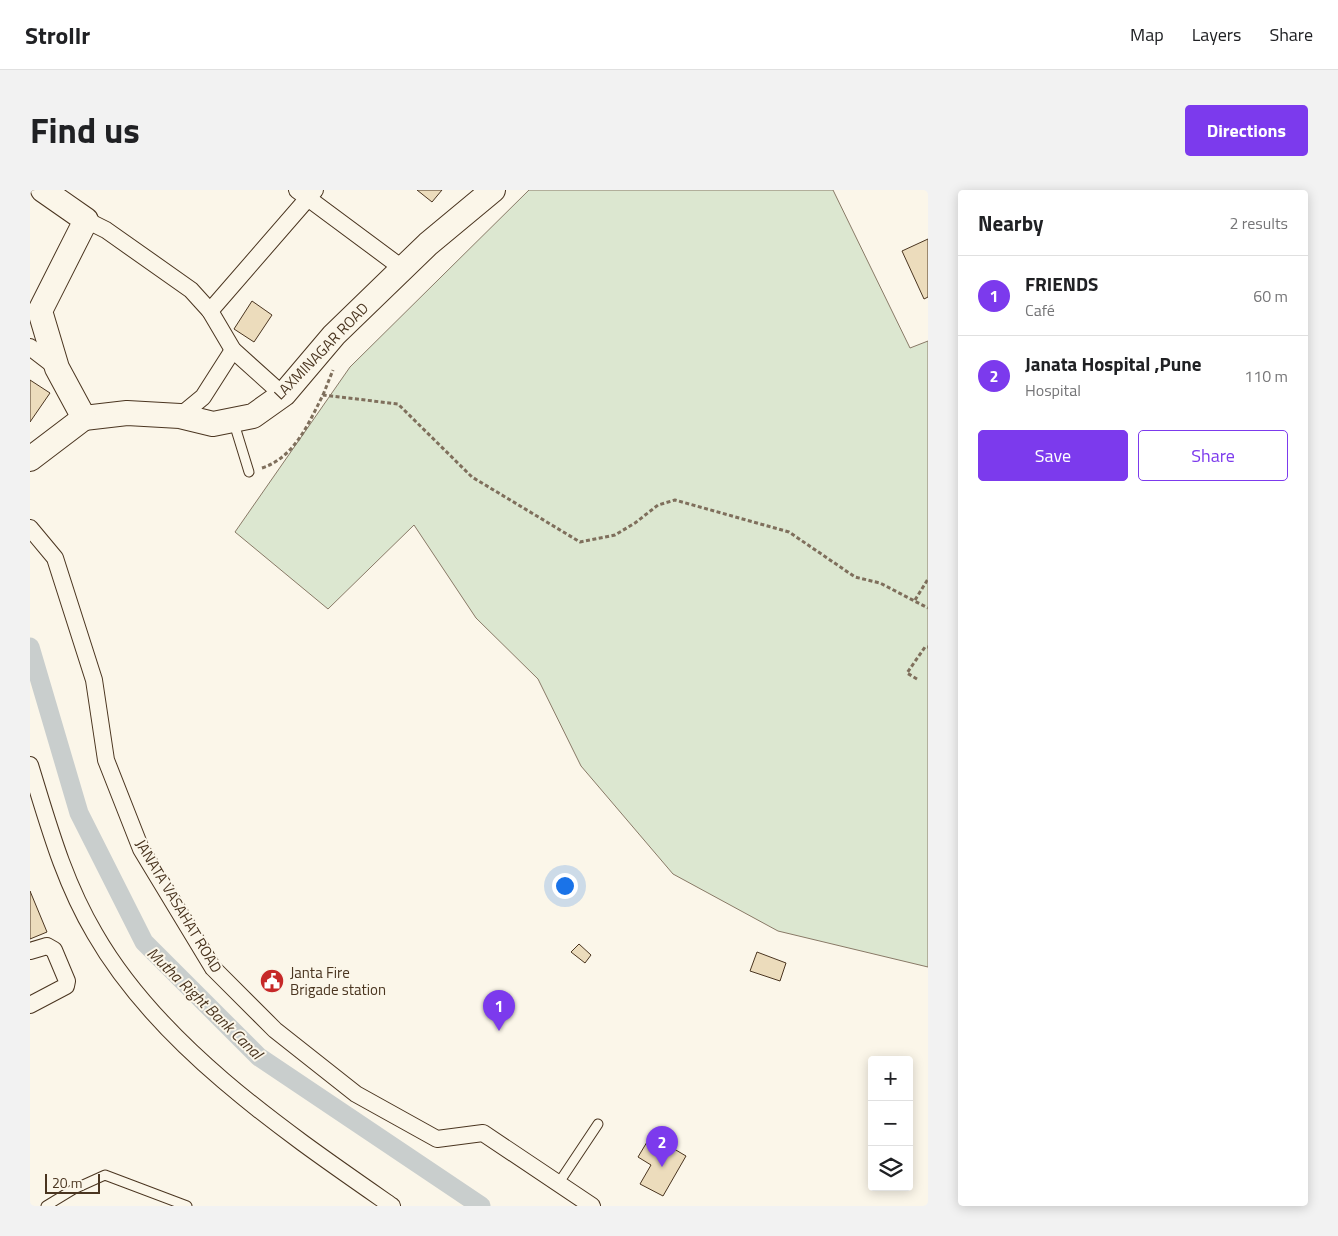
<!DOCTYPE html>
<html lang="en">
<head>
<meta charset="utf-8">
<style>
  :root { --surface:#fff; --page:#f2f2f2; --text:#202124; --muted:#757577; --line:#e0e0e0; --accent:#7c3aed }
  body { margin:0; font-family:"Titillium Web",sans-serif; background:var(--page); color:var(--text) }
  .controls { position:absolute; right:15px; bottom:15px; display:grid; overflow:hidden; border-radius:5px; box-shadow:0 2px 12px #0003 }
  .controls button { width:45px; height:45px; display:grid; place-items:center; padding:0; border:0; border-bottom:1px solid var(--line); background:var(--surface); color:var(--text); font:25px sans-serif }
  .scale { position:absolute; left:15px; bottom:12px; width:55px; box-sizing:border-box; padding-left:5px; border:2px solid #4a3520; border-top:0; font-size:14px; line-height:18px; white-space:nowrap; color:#4a3520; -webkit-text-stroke:4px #fbf6e9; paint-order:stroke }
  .you { position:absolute; left:534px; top:695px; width:18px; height:18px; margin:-12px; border:4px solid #fff; border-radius:50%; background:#1a73e8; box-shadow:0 0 0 8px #1a73e833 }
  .badge { display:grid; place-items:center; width:32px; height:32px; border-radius:50%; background:var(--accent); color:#fff; font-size:16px; font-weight:700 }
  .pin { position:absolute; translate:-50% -41px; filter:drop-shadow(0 1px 2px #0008) }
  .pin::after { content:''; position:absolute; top:26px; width:18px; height:15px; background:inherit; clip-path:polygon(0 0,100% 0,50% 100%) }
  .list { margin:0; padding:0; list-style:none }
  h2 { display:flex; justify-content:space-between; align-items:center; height:65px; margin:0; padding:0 20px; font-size:21px }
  h2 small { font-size:16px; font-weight:400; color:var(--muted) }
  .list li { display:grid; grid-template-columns:32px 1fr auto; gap:15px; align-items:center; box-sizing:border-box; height:80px; padding:0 20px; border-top:1px solid var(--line) }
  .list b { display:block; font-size:19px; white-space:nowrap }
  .list p { margin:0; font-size:16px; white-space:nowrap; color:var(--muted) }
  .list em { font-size:16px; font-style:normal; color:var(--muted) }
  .actions { display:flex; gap:10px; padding:15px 20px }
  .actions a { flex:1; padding:11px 0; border:1px solid var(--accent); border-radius:5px; text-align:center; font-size:18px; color:var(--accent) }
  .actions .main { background:var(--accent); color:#fff }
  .icon { flex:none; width:28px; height:28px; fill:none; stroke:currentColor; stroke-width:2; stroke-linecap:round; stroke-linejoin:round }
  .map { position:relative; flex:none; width:898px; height:1016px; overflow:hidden; border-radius:5px }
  header { display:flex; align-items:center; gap:30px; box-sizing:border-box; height:70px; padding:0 25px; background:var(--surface); border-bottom:1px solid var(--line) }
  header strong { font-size:24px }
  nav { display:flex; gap:28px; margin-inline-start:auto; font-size:18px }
  .intro { display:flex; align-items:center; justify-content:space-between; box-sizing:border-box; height:120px; padding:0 30px }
  h1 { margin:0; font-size:35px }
  .button { padding:12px 22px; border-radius:5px; background:var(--accent); color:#fff; font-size:18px; font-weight:700 }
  main { display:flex; gap:30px; padding:0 30px }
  aside { flex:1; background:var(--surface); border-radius:5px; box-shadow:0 2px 12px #0003 }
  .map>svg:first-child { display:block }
  .green { fill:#dce7d0; stroke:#887966 }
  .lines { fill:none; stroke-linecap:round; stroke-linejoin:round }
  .canal { stroke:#c9cecd; stroke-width:19 }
  .building { fill:#ecdcbc; stroke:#4a3520 }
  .lane-casing { stroke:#4a3520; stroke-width:11 }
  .street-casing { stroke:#4a3520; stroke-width:18 }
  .secondary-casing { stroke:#4a3520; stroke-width:26 }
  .path { stroke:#7f6f5c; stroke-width:3; stroke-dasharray:4 2.5; stroke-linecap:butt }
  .lane { stroke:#fbf6e9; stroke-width:9 }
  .street { stroke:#fbf6e9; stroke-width:16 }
  .secondary { stroke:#fbf6e9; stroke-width:24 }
  .labels { text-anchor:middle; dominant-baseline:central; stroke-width:4; stroke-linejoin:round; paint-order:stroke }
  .street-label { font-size:15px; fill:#4a3520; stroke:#fbf6e9 }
  .poi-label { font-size:15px; fill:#4a3520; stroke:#fbf6e9; text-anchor:start }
  .water-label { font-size:16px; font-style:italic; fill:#4a3520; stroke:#fbf6e9 }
</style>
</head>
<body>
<header>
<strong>Strollr</strong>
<nav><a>Map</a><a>Layers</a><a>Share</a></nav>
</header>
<div class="intro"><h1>Find us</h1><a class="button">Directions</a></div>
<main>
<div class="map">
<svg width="898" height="1016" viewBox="0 0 898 1016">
  <rect width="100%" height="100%" fill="#fbf6e9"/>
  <polygon class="green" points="499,0 803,0 880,158 898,151 898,777 748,741 643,684 551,576 508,489 446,428 384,335 298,419 205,342 320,177"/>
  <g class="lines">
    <polyline class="canal" points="0,457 49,623 114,752 229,867 451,1016"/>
  </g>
  <g class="building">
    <polygon points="387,0 412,0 402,12"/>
    <polygon points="898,49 898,107 894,109 872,61"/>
    <polygon points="222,111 242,125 224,152 204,139"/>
    <polygon points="0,190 20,203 0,232"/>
    <polygon points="0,701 17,742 0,749"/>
    <polygon points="549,754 561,765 555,773 541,762"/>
    <polygon points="727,762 756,773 750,791 720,781"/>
    <polygon points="617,952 630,960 634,953 656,966 633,1006 610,994 621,975 608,967"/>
  </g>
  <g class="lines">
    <g class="lane-casing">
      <g id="lane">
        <polyline points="203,230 219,282"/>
        <polyline points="528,994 568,934"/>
        <polyline points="16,1016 44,999 75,985 157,1016"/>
      </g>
    </g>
    <g class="street-casing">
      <g id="street">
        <polyline points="267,0 372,78"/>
        <polyline points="56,30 76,40 161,100 180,121 203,160 253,205"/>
        <polyline points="180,121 285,0"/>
        <polyline points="0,157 27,178"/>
        <polyline points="150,226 173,207 203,160"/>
        <polyline points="0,338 25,368 64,490 76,570 111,659 183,778 245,840 326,904 407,949 453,943 562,1016"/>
        <path d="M0,575C18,633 33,690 65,744C130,857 257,943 362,1016"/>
        <polyline points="0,761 17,756 24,760 37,791 36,796 0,815"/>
      </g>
    </g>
    <g class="secondary-casing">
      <g id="secondary">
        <polyline points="13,0 56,30 10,121 27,178 54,228"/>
        <polyline points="54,228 97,223 150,226 183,234 223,226 254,204 304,145 398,54 463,0"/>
        <polyline points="0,269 54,228"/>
      </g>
    </g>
    <g class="path">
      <polyline points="293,205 303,180"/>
      <path d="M232,278C265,267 278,234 293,205L368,214L442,287L550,352L585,345L605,333L628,315L645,310L759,342L825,387L850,393L898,418"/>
      <polyline points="885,410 898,389"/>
      <polyline points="887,489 877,483 895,457 898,457"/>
    </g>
    <use href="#lane" class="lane"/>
    <use href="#street" class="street"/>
    <use href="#secondary" class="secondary"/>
  </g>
  <defs>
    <g id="civic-disc" transform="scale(1.25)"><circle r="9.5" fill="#c62828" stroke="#fbf6e9"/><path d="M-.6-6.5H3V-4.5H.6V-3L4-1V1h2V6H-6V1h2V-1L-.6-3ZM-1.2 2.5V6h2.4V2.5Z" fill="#fff"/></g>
  </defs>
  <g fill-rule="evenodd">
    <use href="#civic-disc" x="242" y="791"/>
  </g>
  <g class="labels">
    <g class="street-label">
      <text transform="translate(291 161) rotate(-46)">LAXMINAGAR ROAD</text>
      <text transform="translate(149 716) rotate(59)">JANATA VASAHAT ROAD</text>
    </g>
    <g class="poi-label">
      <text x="260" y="782">Janta Fire<tspan x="260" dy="17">Brigade station</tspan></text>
    </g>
    <g class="water-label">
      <text transform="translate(175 813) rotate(44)">Mutha Right Bank Canal</text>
    </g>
  </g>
</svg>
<div class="controls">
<button>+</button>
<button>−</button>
<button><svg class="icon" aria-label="layers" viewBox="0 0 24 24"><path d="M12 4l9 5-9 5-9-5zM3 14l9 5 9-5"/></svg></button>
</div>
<div class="scale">20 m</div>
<div class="you"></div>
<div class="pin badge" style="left:469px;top:841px">1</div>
<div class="pin badge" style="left:632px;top:977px">2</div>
</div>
<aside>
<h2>Nearby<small>2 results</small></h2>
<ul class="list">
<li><span class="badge">1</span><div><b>FRIENDS</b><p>Café</p></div><em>60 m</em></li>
<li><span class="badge">2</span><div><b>Janata Hospital ,Pune</b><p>Hospital</p></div><em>110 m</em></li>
</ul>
<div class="actions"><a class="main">Save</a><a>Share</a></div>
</aside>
</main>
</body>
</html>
